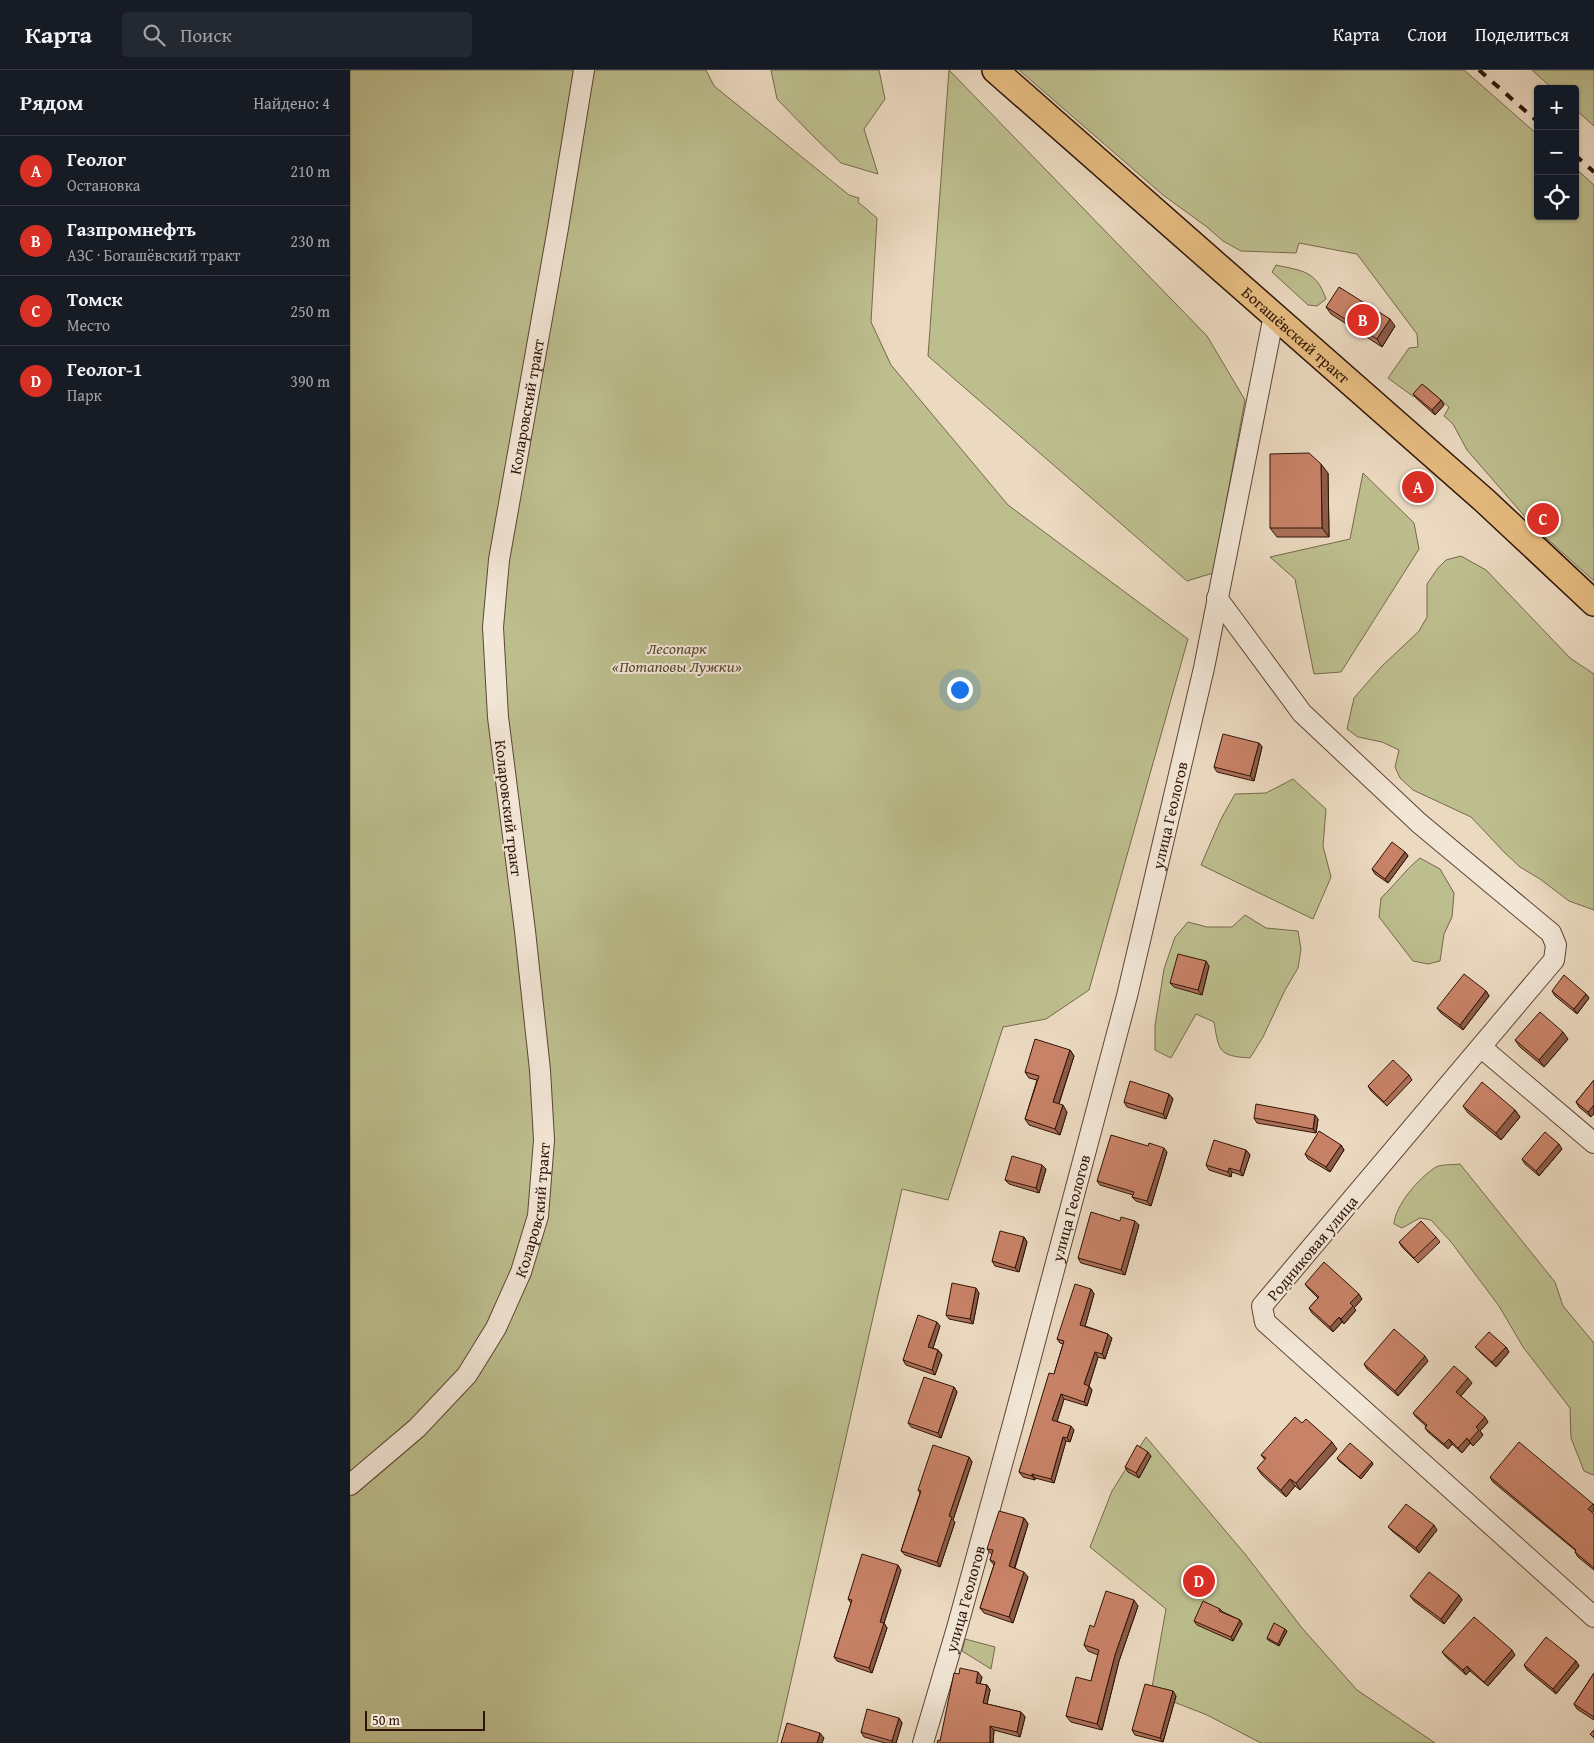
<!DOCTYPE html>
<html lang="ru">
<head>
<meta charset="utf-8">
<style>
  :root { --surface:#171b24; --page:#242831; --text:#f1f3f6; --muted:#9ea1a6; --line:#363941; --accent:#d93025 }
  body { margin:0; font-family:"Gentium Book Plus",serif; background:var(--page); color:var(--text) }
  .controls { position:absolute; right:15px; top:15px; display:grid; overflow:hidden; border-radius:5px; box-shadow:0 1px 4px #0004 }
  .controls button { width:45px; height:45px; display:grid; place-items:center; padding:0; border:0; border-bottom:1px solid var(--line); background:var(--surface); color:var(--text); font:25px sans-serif }
  .scale { position:absolute; left:15px; bottom:12px; width:120px; box-sizing:border-box; padding-left:5px; border:2px solid #2f1406; border-top:0; font-size:14px; line-height:18px; white-space:nowrap; color:#2f1406; -webkit-text-stroke:4px #f2e6d6; paint-order:stroke }
  .you { position:absolute; left:609px; top:619px; width:18px; height:18px; margin:-12px; border:4px solid #fff; border-radius:50%; background:#1a73e8; box-shadow:0 0 0 8px #1a73e833 }
  .badge { display:grid; place-items:center; width:32px; height:32px; border-radius:50%; background:var(--accent); color:#fff; font-size:16px; font-weight:700 }
  .pin { position:absolute; translate:-50% -50%; border:2px solid #fff; box-shadow:0 1px 5px #0006 }
  .list { margin:0; padding:0; list-style:none }
  h2 { display:flex; justify-content:space-between; align-items:center; height:65px; margin:0; padding:0 20px; font-size:21px }
  h2 small { font-size:16px; font-weight:400; color:var(--muted) }
  .list li { display:grid; grid-template-columns:32px 1fr auto; gap:15px; align-items:center; box-sizing:border-box; height:70px; padding:0 20px; border-top:1px solid var(--line) }
  .list b { display:block; font-size:19px; white-space:nowrap }
  .list p { margin:0; font-size:16px; white-space:nowrap; color:var(--muted) }
  .list em { font-size:16px; font-style:normal; color:var(--muted) }
  .icon { flex:none; width:28px; height:28px; fill:none; stroke:currentColor; stroke-width:2; stroke-linecap:round; stroke-linejoin:round }
  .map { position:relative; flex:none; width:1244px; height:1673px; overflow:hidden }
  header { display:flex; align-items:center; gap:30px; box-sizing:border-box; height:70px; padding:0 25px; background:var(--surface); border-bottom:1px solid var(--line) }
  header strong { font-size:24px }
  nav { display:flex; gap:28px; margin-inline-start:auto; font-size:18px }
  .search { width:350px; height:45px; background:var(--page); display:flex; align-items:center; gap:12px; box-sizing:border-box; padding:0 18px; border-radius:5px; color:var(--muted); font-size:19px }
  main { display:flex }
  aside { flex:1; background:var(--surface) }
  .map>svg:first-child { display:block }
  .green { fill:#bdbe8e; stroke:#76694a }
  .lines { fill:none; stroke-linecap:round; stroke-linejoin:round }
  .minor-casing { stroke:#5e4534; stroke-width:22 }
  .major-casing { stroke:#2f1406; stroke-width:28 }
  .minor { stroke:#f2e6d6; stroke-width:20 }
  .major { stroke:#e6bc80; stroke-width:25 }
  .rail { stroke:#2f1406; stroke-width:4; stroke-dasharray:9 9; stroke-linecap:butt }
  .wall { fill:#ac7059; stroke:#2f1406 }
  .shaded-wall { fill:#8c5b48; stroke:#2f1406 }
  .building { fill:#c88267; stroke:#2f1406 }
  .labels { text-anchor:middle; dominant-baseline:central; stroke-width:4; stroke-linejoin:round; paint-order:stroke }
  .street-label { font-size:16px; fill:#2f1406; stroke:#f2e6d6 }
  .park-label { font-size:16px; font-style:italic; fill:#5a472f; stroke:#f2e6d6 }
</style>
</head>
<body>
<header>
<strong>Карта</strong>
<div class="search"><svg class="icon" aria-label="search" viewBox="0 0 24 24"><circle cx="10" cy="10" r="6"/><path d="M15 15l6 6"/></svg>Поиск</div>
<nav><a>Карта</a><a>Слои</a><a>Поделиться</a></nav>
</header>
<main>
<aside>
<h2>Рядом<small>Найдено: 4</small></h2>
<ul class="list">
<li><span class="badge">A</span><div><b>Геолог</b><p>Остановка</p></div><em>210 m</em></li>
<li><span class="badge">B</span><div><b>Газпромнефть</b><p>АЗС · Богашёвский тракт</p></div><em>230 m</em></li>
<li><span class="badge">C</span><div><b>Томск</b><p>Место</p></div><em>250 m</em></li>
<li><span class="badge">D</span><div><b>Геолог-1</b><p>Парк</p></div><em>390 m</em></li>
</ul>
</aside>
<div class="map">
<svg width="1244" height="1673" viewBox="0 0 1244 1673">
  <rect width="100%" height="100%" fill="#ebd9c0"/>
  <filter id="stains"><feTurbulence type="fractalNoise" baseFrequency=".004" numOctaves="4"/><feColorMatrix values="0 0 0 0 .2 0 0 0 0 .09 0 0 0 0 .02 0 0 0 .5 -.17"/></filter>
  <radialGradient id="worn" r=".72"><stop offset=".6" stop-color="#630" stop-opacity="0"/><stop offset="1" stop-color="#630" stop-opacity=".3"/></radialGradient>
  <g class="green">
    <polygon points="0,0 356,0 364,16 499,125 509,128 508,132 527,148 521,252 541,295 658,435 838,569 739,920 696,949 653,957 598,1130 552,1119 427,1673 0,1673"/>
    <polygon points="421,0 529,0 535,29 514,59 528,104 491,93 464,67 427,29"/>
    <polygon points="599,0 857,266 895,330 863,503 837,511 578,286"/>
    <polygon points="669,0 1114,0 1188,65 1188,146 1225,146 1225,98 1244,115 1244,511 1184,457 1117,380 1103,354 1094,346 1099,337 1075,316 1064,327 1038,308 1059,278 1068,277 1067,264 1007,184 949,173 946,183 891,181 873,171 857,157 813,125"/>
    <polygon points="1182,0 1244,0 1244,56 1225,39 1225,19 1203,19"/>
    <path d="M926,195C952,201 966,200 976,229L967,236L958,235L922,202Z"/>
    <polygon points="1013,403 1064,453 1069,479 991,602 964,604 945,509 920,487 1000,469"/>
    <polygon points="1111,486 1136,500 1220,588 1244,604 1244,840 1219,831 1190,809 1170,797 1155,783 1121,747 1063,720 1050,708 1045,697 1049,680 1032,672 1008,667 997,659 1004,628 1031,597 1069,561 1077,547 1077,514 1088,498 1096,490"/>
    <polygon points="943,709 976,739 973,776 981,807 963,849 851,795 871,749 885,724 916,723"/>
    <path d="M1070,788L1090,799L1104,823L1102,847L1094,864L1090,891L1078,894L1063,891L1029,847L1031,828C1045,815 1055,800 1070,788Z"/>
    <path d="M895,845L916,858L948,861L951,879L948,898L935,920L913,967L900,988C868,986 869,981 864,952L846,944L821,988L805,980V956L814,899L825,867L838,852L857,857H882Z"/>
    <path d="M1110,1094L1205,1212L1213,1236L1244,1273V1404L1243,1405L1234,1401L1221,1368L1220,1338L1173,1277L1149,1236L1101,1172L1081,1150L1070,1148L1052,1158L1044,1154C1045,1135 1070,1107 1086,1097C1092,1094 1103,1095 1110,1094Z"/>
    <polygon points="796,1367 895,1484 952,1558 1007,1620 1085,1673 911,1673 857,1645 801,1623 816,1539 740,1477 762,1421"/>
    <polygon points="615,1569 645,1577 641,1599 612,1581"/>
  </g>
  <g class="lines">
    <g class="minor-casing">
      <g id="minor">
        <polyline points="867,528 952,643 1069,753 1201,863 1206,875 1204,890 912,1236 915,1252 1244,1547"/>
        <polyline points="1132,978 1244,1073"/>
        <path id="s1" d="M0,1415L67,1358L117,1305L146,1258L171,1202L188,1146L194,1070L190,1000L175,861L148,647L143,557L149,490L208,158L234,0"/>
        <path id="s2" d="M573,1673L607,1558L663,1354L777,926L854,598L924,245"/>
      </g>
    </g>
    <g class="major-casing">
      <g id="major">
        <path id="s3" d="M645,0L1135,431L1244,533"/>
      </g>
    </g>
    <use href="#minor" class="minor"/>
    <use href="#major" class="major"/>
    <g class="rail">
      <polyline points="1129,0 1188,52"/>
      <polyline points="1225,85 1244,102"/>
    </g>
  </g>
  <g class="wall">
    <polygon points="976,237 1045,256 1032,277 981,244"/>
    <polygon points="1063,324 1091,330 1094,335 1085,345 1066,328"/>
    <polygon points="978,403 979,467 927,467 920,458"/>
    <polygon points="909,673 912,677 904,711 867,702 864,697"/>
    <polygon points="1055,782 1058,786 1038,813 1025,804 1022,799"/>
    <polygon points="859,896 852,925 824,917 820,913"/>
    <polygon points="1136,921 1139,926 1113,960 1091,943 1087,938"/>
    <polygon points="1202,921 1236,924 1239,928 1227,944 1205,926"/>
    <polygon points="1218,969 1194,997 1170,977 1165,970"/>
    <polygon points="720,980 724,986 709,1034 717,1042 710,1065 679,1055 675,1049 687,1010 679,1008 675,1002"/>
    <polygon points="1059,1005 1062,1010 1037,1036 1021,1021 1018,1016"/>
    <polygon points="1244,1010 1241,1047 1229,1037 1226,1032"/>
    <polygon points="819,1024 823,1029 816,1049 777,1037 774,1032"/>
    <polygon points="1113,1036 1165,1040 1170,1047 1151,1070 1118,1043"/>
    <polygon points="904,1048 968,1049 966,1063 907,1053"/>
    <polygon points="991,1075 994,1080 980,1102 958,1089 955,1084"/>
    <polygon points="1212,1079 1189,1106 1175,1094 1172,1089"/>
    <polygon points="896,1080 900,1085 893,1106 882,1102 881,1107 859,1100 856,1095"/>
    <polygon points="817,1082 801,1136 786,1131 782,1127 783,1125 750,1115 747,1111"/>
    <polygon points="692,1095 696,1099 689,1123 659,1114 655,1110"/>
    <polygon points="770,1151 785,1151 789,1155 775,1205 731,1193 728,1188"/>
    <polygon points="674,1167 677,1172 669,1202 645,1196 642,1191"/>
    <polygon points="1086,1167 1090,1172 1068,1193 1052,1177 1049,1172"/>
    <polygon points="955,1214 1012,1229 1004,1238 1006,1240 994,1254 992,1252 983,1262 962,1243 959,1238 968,1228 958,1218"/>
    <polygon points="741,1219 744,1224 735,1256 758,1264 762,1268 755,1289 748,1287 739,1316 742,1320 737,1336 714,1329 707,1351 724,1360 720,1372 716,1371 704,1413 685,1408 685,1410 673,1407 669,1402 704,1304 713,1274 710,1273 707,1269"/>
    <polygon points="629,1223 623,1254 599,1249 596,1245"/>
    <polygon points="590,1256 583,1278 588,1280 592,1285 585,1305 556,1295 553,1290"/>
    <polygon points="1125,1277 1156,1277 1159,1282 1146,1297 1129,1281"/>
    <polygon points="1078,1291 1048,1326 1017,1299 1014,1294"/>
    <polygon points="1122,1313 1111,1326 1138,1352 1130,1361 1133,1365 1123,1376 1120,1373 1112,1383 1102,1374 1098,1379 1078,1362 1075,1358 1076,1356 1066,1347 1063,1343"/>
    <polygon points="604,1317 607,1322 591,1368 561,1357 558,1353"/>
    <polygon points="952,1353 987,1379 950,1420 945,1416 936,1427 912,1405 907,1398 915,1390 911,1385"/>
    <polygon points="801,1386 789,1408 778,1402 775,1397"/>
    <polygon points="619,1387 622,1392 603,1450 605,1452 590,1497 555,1485 551,1481 570,1423 568,1420"/>
    <polygon points="987,1388 1023,1394 1011,1409 989,1391"/>
    <polygon points="1140,1407 1243,1434 1244,1435 1244,1441 1242,1443 1244,1444 1244,1500 1228,1487 1225,1482 1226,1481 1143,1412"/>
    <polygon points="674,1448 678,1454 665,1498 678,1507 663,1553 634,1543 630,1538 644,1495 640,1490 642,1485 637,1479"/>
    <polygon points="1038,1457 1087,1460 1069,1483 1042,1461"/>
    <polygon points="551,1500 534,1553 537,1558 522,1603 487,1591 484,1587 501,1533 498,1529"/>
    <polygon points="1109,1525 1112,1530 1094,1554 1064,1531 1060,1526"/>
    <polygon points="788,1536 769,1591 752,1660 721,1652 716,1646 741,1611 748,1585 738,1581 734,1575 744,1557"/>
    <polygon points="870,1539 873,1542 890,1550 892,1554 883,1571 847,1555 844,1551"/>
    <polygon points="935,1559 937,1561 929,1576 918,1570 917,1568"/>
    <polygon points="1092,1582 1165,1585 1138,1616 1120,1601 1116,1605 1096,1587"/>
    <polygon points="1226,1591 1229,1596 1206,1624 1177,1600 1174,1595"/>
    <polygon points="1244,1603 1244,1650 1227,1639 1224,1634"/>
    <polygon points="609,1604 632,1607 630,1614 637,1615 640,1620 637,1634 671,1642 675,1647 670,1667 644,1660 643,1673 590,1671"/>
    <polygon points="826,1626 813,1672 785,1665 782,1660"/>
    <polygon points="549,1648 552,1653 546,1673 535,1673 514,1667 511,1662"/>
  </g>
  <g class="shaded-wall">
    <polygon points="1040,249 1045,256 1032,277 1027,269"/>
    <polygon points="1091,330 1094,335 1085,345 1082,340"/>
    <polygon points="971,394 978,403 979,467 972,458"/>
    <polygon points="909,673 912,677 904,711 900,706"/>
    <polygon points="1055,782 1058,786 1038,813 1035,809"/>
    <polygon points="856,891 859,896 852,925 848,920"/>
    <polygon points="1136,921 1139,926 1113,960 1110,955"/>
    <polygon points="1236,924 1239,928 1227,944 1224,939"/>
    <polygon points="1213,962 1218,969 1194,997 1189,990"/>
    <polygon points="720,980 724,986 707,1039 703,1032"/>
    <polygon points="819,1024 823,1029 816,1049 813,1044"/>
    <polygon points="713,1035 717,1042 710,1065 705,1059"/>
    <polygon points="1244,1035 1244,1044 1241,1047 1238,1042"/>
    <polygon points="1165,1040 1170,1047 1151,1070 1146,1063"/>
    <polygon points="965,1045 968,1049 966,1063 963,1059"/>
    <polygon points="1209,1074 1212,1079 1189,1106 1186,1101"/>
    <polygon points="991,1075 994,1080 980,1102 976,1097"/>
    <polygon points="814,1078 817,1082 801,1136 797,1131"/>
    <polygon points="896,1080 900,1085 893,1106 890,1101"/>
    <polygon points="692,1095 696,1099 689,1123 686,1118"/>
    <polygon points="879,1098 882,1102 881,1107 878,1102"/>
    <polygon points="785,1151 789,1155 775,1205 771,1200"/>
    <polygon points="674,1167 677,1172 669,1202 665,1198"/>
    <polygon points="626,1218 629,1223 623,1254 620,1249"/>
    <polygon points="741,1219 744,1224 734,1260 730,1255"/>
    <polygon points="1009,1224 1012,1229 1004,1238 1006,1240 994,1254 991,1249 1000,1233"/>
    <polygon points="989,1247 992,1252 983,1262 980,1257"/>
    <polygon points="587,1252 590,1256 582,1281 578,1277"/>
    <polygon points="758,1264 762,1268 755,1289 752,1284"/>
    <polygon points="1156,1277 1159,1282 1146,1297 1142,1292"/>
    <polygon points="588,1280 592,1285 585,1305 582,1300"/>
    <polygon points="745,1282 748,1287 738,1319 734,1314"/>
    <polygon points="1075,1286 1078,1291 1048,1326 1045,1321"/>
    <polygon points="1118,1308 1122,1313 1110,1327 1106,1322"/>
    <polygon points="739,1316 742,1320 737,1336 734,1332"/>
    <polygon points="604,1317 607,1322 591,1368 588,1363"/>
    <polygon points="711,1324 714,1329 706,1355 702,1350"/>
    <polygon points="1135,1347 1138,1352 1130,1361 1133,1365 1123,1376 1119,1371 1126,1357"/>
    <polygon points="721,1356 724,1360 720,1372 717,1368"/>
    <polygon points="713,1367 716,1371 704,1413 701,1409"/>
    <polygon points="1117,1368 1120,1373 1112,1383 1108,1378"/>
    <polygon points="1099,1369 1102,1374 1098,1379 1094,1374"/>
    <polygon points="982,1372 987,1379 950,1420 946,1413"/>
    <polygon points="798,1382 801,1386 789,1408 786,1403"/>
    <polygon points="619,1387 622,1392 603,1450 605,1452 590,1497 587,1492 599,1446"/>
    <polygon points="1022,1392 1023,1394 1011,1409 1009,1407"/>
    <polygon points="682,1404 685,1408 685,1410 682,1406"/>
    <polygon points="940,1409 945,1416 936,1427 931,1420"/>
    <polygon points="1243,1434 1244,1435 1244,1441 1241,1444 1238,1439"/>
    <polygon points="674,1448 678,1454 663,1502 659,1496"/>
    <polygon points="1084,1455 1087,1460 1069,1483 1066,1478"/>
    <polygon points="548,1495 551,1500 534,1553 537,1558 522,1603 519,1598 530,1552"/>
    <polygon points="674,1502 678,1507 663,1553 659,1547"/>
    <polygon points="1109,1525 1112,1530 1094,1554 1091,1549"/>
    <polygon points="784,1530 788,1536 769,1591 752,1660 747,1654 765,1585"/>
    <polygon points="890,1550 892,1554 883,1571 881,1567"/>
    <polygon points="935,1559 937,1561 929,1576 928,1574"/>
    <polygon points="1162,1580 1165,1585 1138,1616 1134,1612"/>
    <polygon points="1226,1591 1229,1596 1206,1624 1203,1619"/>
    <polygon points="1117,1596 1120,1601 1116,1605 1113,1600"/>
    <polygon points="628,1602 632,1607 629,1618 626,1613"/>
    <polygon points="637,1615 640,1620 636,1638 633,1633"/>
    <polygon points="823,1621 826,1626 813,1672 810,1668"/>
    <polygon points="671,1642 675,1647 670,1667 667,1662"/>
    <polygon points="549,1648 552,1653 546,1673 543,1673 542,1671"/>
    <polygon points="640,1656 644,1660 643,1673 640,1673"/>
    <polygon points="470,1663 474,1668 472,1673 467,1673"/>
  </g>
  <g class="building">
    <polygon points="989,217 1040,249 1027,269 976,237"/>
    <polygon points="1072,314 1091,330 1082,340 1063,324"/>
    <polygon points="959,383 971,394 972,458 920,458 920,384"/>
    <polygon points="873,664 909,673 900,706 864,697"/>
    <polygon points="1042,772 1055,782 1035,809 1022,799"/>
    <polygon points="828,884 856,891 848,920 820,913"/>
    <polygon points="1114,904 1136,921 1110,955 1087,938"/>
    <polygon points="1214,905 1236,924 1224,939 1202,921"/>
    <polygon points="1190,942 1213,962 1189,990 1165,970"/>
    <polygon points="685,969 720,980 703,1032 713,1035 705,1059 675,1049 689,1006 675,1002"/>
    <polygon points="1043,990 1059,1005 1034,1032 1018,1016"/>
    <polygon points="1244,1010 1244,1035 1238,1042 1226,1032"/>
    <polygon points="780,1011 819,1024 813,1044 774,1032"/>
    <polygon points="1132,1012 1165,1040 1146,1063 1113,1036"/>
    <polygon points="906,1034 965,1045 963,1059 904,1048"/>
    <polygon points="969,1061 991,1075 976,1097 955,1084"/>
    <polygon points="1195,1062 1209,1074 1186,1101 1172,1089"/>
    <polygon points="761,1065 798,1076 799,1073 814,1078 797,1131 782,1127 784,1122 747,1111"/>
    <polygon points="864,1070 896,1080 890,1101 879,1098 878,1102 856,1095"/>
    <polygon points="662,1086 692,1095 686,1118 655,1110"/>
    <polygon points="741,1142 770,1151 771,1147 785,1151 771,1200 728,1188"/>
    <polygon points="1071,1151 1086,1167 1064,1188 1049,1172"/>
    <polygon points="650,1161 674,1167 665,1198 642,1191"/>
    <polygon points="974,1192 1009,1224 1000,1233 1003,1236 991,1249 989,1247 980,1257 959,1238 969,1227 955,1214"/>
    <polygon points="602,1213 626,1218 620,1249 596,1245"/>
    <polygon points="725,1214 741,1219 730,1255 758,1264 752,1284 745,1282 734,1314 739,1316 734,1332 711,1324 702,1350 721,1356 717,1368 713,1367 701,1409 682,1404 682,1406 669,1402 699,1303 704,1304 714,1271 707,1269"/>
    <polygon points="568,1245 587,1252 578,1277 588,1280 582,1300 553,1290"/>
    <polygon points="1044,1259 1075,1286 1045,1321 1014,1294"/>
    <polygon points="1139,1262 1156,1277 1142,1292 1125,1277"/>
    <polygon points="1104,1296 1118,1308 1106,1322 1135,1347 1126,1357 1129,1360 1119,1371 1117,1368 1108,1378 1099,1369 1094,1374 1075,1358 1077,1355 1063,1343"/>
    <polygon points="574,1307 604,1317 588,1363 558,1353"/>
    <polygon points="945,1347 952,1353 956,1349 982,1372 946,1413 940,1409 931,1420 907,1398 916,1388 911,1385"/>
    <polygon points="1169,1372 1243,1434 1238,1439 1244,1444 1244,1498 1225,1482 1226,1480 1140,1407"/>
    <polygon points="1000,1373 1022,1392 1009,1407 987,1388"/>
    <polygon points="583,1375 619,1387 599,1446 602,1447 587,1492 551,1481 571,1421 568,1420"/>
    <polygon points="787,1375 798,1382 786,1403 775,1397"/>
    <polygon points="1056,1434 1084,1455 1066,1478 1038,1457"/>
    <polygon points="649,1441 674,1448 659,1496 674,1502 659,1547 630,1538 645,1492 640,1490 643,1480 637,1479"/>
    <polygon points="512,1484 548,1495 530,1552 534,1553 519,1598 484,1587 502,1530 498,1529"/>
    <polygon points="1079,1502 1109,1525 1091,1549 1060,1526"/>
    <polygon points="756,1521 784,1530 765,1585 747,1654 716,1646 726,1607 741,1611 749,1580 734,1575 740,1555 744,1557"/>
    <polygon points="853,1531 870,1539 869,1541 890,1550 881,1567 844,1551"/>
    <polygon points="1124,1547 1162,1580 1134,1612 1117,1596 1113,1600 1092,1582"/>
    <polygon points="924,1553 935,1559 928,1574 917,1568"/>
    <polygon points="1196,1567 1226,1591 1203,1619 1174,1595"/>
    <polygon points="610,1598 628,1602 626,1613 637,1615 633,1633 671,1642 667,1662 640,1656 640,1673 587,1673 588,1670 590,1671 604,1603 609,1604"/>
    <polygon points="1244,1603 1244,1647 1224,1634"/>
    <polygon points="795,1614 823,1621 810,1668 782,1660"/>
    <polygon points="517,1639 549,1648 542,1671 511,1662"/>
    <polygon points="437,1653 470,1663 467,1673 431,1673"/>
    <polygon points="1244,1660 1244,1668 1240,1664"/>
  </g>
  <g class="labels">
    <g class="street-label">
      <text stroke="none"><textPath href="#s3" startOffset="401">Богашёвский тракт</textPath></text>
      <text stroke="none"><textPath href="#s1" startOffset="1151">Коларовский тракт</textPath></text>
      <text transform="translate(159 738) rotate(83)">Коларовский тракт</text>
      <text stroke="none"><textPath href="#s2" startOffset="960">улица Геологов</textPath></text>
      <text stroke="none"><textPath href="#s2" startOffset="555">улица Геологов</textPath></text>
      <text stroke="none"><textPath href="#s1" startOffset="341">Коларовский тракт</textPath></text>
      <text transform="translate(962 1178) rotate(-50)">Родниковая улица</text>
      <text stroke="none"><textPath href="#s2" startOffset="150">улица Геологов</textPath></text>
    </g>
    <g class="park-label">
      <text x="327" y="578">Лесопарк<tspan x="327" dy="18">«Потаповы Лужки»</tspan></text>
    </g>
  </g>
  <rect width="100%" height="100%" filter="url(#stains)"/>
  <rect width="100%" height="100%" fill="url(#worn)"/>
</svg>
<div class="controls">
<button>+</button>
<button>−</button>
<button><svg class="icon" aria-label="locate" viewBox="0 0 24 24"><circle cx="12" cy="12" r="6"/><path d="M12 2v4M12 18v4M2 12h4M18 12h4"/></svg></button>
</div>
<div class="scale">50 m</div>
<div class="you"></div>
<div class="pin badge" style="left:1068px;top:417px">A</div>
<div class="pin badge" style="left:1013px;top:250px">B</div>
<div class="pin badge" style="left:1193px;top:449px">C</div>
<div class="pin badge" style="left:849px;top:1511px">D</div>
</div>
</main>
</body>
</html>
